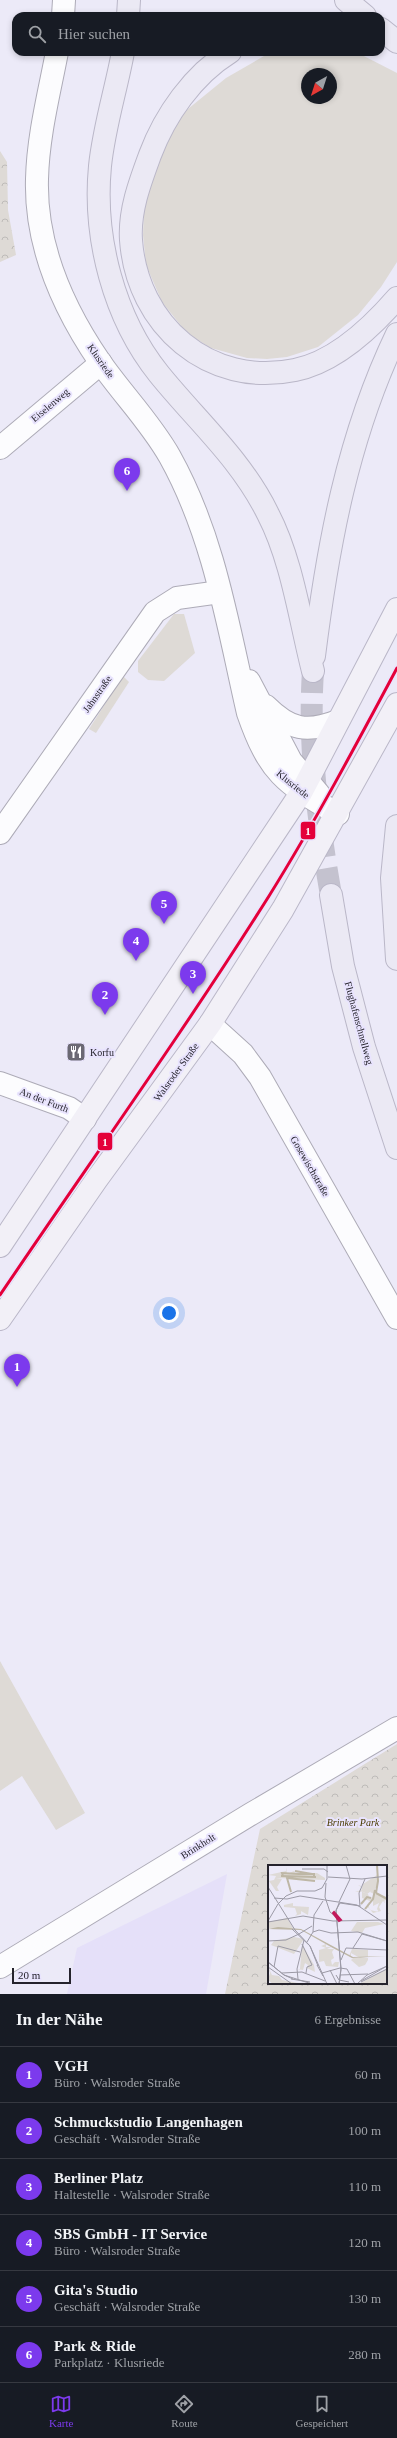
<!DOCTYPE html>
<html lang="de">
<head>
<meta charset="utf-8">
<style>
  :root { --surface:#171b24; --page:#242831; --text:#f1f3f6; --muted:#9ea1a6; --line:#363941; --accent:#7c3aed }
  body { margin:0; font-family:Georgia,serif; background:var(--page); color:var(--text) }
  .compass { position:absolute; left:301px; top:68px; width:36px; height:36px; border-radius:50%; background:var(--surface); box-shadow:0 2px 6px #0003; rotate:219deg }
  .scale { position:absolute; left:12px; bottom:10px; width:59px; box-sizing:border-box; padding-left:4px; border:2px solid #25232c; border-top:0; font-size:11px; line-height:14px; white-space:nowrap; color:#25232c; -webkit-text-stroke:3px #e9e4fe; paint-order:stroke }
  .you { position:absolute; left:169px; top:1313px; width:14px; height:14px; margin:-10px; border:3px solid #fff; border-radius:50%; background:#1a73e8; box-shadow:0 0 0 6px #1a73e833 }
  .badge { display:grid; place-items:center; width:26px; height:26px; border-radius:50%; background:var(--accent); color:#fff; font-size:13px; font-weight:700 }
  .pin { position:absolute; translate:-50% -33px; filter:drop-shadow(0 1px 2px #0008) }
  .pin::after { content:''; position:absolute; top:21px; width:14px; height:12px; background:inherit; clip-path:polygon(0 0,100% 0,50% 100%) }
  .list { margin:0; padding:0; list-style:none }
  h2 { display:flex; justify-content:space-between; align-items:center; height:52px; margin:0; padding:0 16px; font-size:17px }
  h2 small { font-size:13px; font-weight:400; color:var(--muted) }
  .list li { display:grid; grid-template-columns:26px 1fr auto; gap:12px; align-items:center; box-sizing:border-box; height:56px; padding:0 16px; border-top:1px solid var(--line) }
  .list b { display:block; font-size:15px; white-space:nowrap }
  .list p { margin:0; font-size:13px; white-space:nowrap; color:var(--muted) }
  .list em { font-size:13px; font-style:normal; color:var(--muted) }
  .icon { flex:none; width:22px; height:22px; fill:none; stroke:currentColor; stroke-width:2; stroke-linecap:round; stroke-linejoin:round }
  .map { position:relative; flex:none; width:397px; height:1994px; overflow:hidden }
  .search { position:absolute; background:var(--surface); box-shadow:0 2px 6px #0003; left:12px; right:12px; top:12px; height:44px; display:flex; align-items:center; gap:10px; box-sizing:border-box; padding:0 14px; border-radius:12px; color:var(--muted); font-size:15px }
  .sheet { height:388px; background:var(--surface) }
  nav { display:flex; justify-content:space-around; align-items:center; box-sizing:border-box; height:56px; border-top:1px solid var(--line); background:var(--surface); font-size:11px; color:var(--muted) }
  nav a { display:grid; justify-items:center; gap:2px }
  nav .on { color:var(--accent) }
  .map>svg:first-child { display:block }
  .built { fill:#e5e0f9 }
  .grass { fill:#dedad6; fill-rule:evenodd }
  .park { fill:url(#park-crowns); fill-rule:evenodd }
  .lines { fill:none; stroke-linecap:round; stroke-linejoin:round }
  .highway-tunnel { stroke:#c4c2cf; stroke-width:22; stroke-dasharray:22 11; stroke-linecap:butt }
  .minor-casing { stroke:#adabb7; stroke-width:24 }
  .major-casing { stroke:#bab7c8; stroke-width:24 }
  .highway-casing { stroke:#bab7c8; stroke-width:24 }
  .minor { stroke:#fcfcfe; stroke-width:22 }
  .major { stroke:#f2f0f7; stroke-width:22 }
  .highway { stroke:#ebe9f4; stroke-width:22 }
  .tram-1-casing { stroke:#e9e4fe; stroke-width:6 }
  .tram-1 { stroke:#e4003a; stroke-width:3 }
  .labels { text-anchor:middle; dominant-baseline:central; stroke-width:4; stroke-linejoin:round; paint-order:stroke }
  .street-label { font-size:10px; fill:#25232c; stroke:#e9e4fe }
  .poi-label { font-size:10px; fill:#25232c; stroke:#e9e4fe; text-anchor:start }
  .park-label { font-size:10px; font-style:italic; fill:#4a3b01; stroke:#e9e4fe }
  .inset-river { fill:none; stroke:#beb7a6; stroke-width:2 }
  .inset-road { fill:none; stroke:#9c9aa6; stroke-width:1 }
  .view { fill:#c2185b; fill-opacity:0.15; stroke:#c2185b; stroke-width:2 }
  .inset-edge { fill:none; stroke:#25232c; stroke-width:2 }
  .line-badge { stroke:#e9e4fe; stroke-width:1.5 }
  .badge-label { font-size:11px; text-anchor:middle; font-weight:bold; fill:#fff }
</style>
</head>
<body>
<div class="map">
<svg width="397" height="1994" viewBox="0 0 397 1994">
  <defs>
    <pattern id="park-crowns" width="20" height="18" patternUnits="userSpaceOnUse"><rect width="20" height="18" fill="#dedad6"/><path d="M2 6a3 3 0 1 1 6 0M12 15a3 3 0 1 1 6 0" fill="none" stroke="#bebbb8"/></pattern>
  </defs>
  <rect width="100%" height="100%" fill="#eceaf8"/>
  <polygon class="built" points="227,1874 206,1994 67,1994 77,1948"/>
  <g class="grass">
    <path d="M271,52H356L397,73V262L381,287L358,315L318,347L287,357L267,359L247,358L211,348L193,337L182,327L162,302L146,265L143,235L144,207L159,155L183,113L226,78ZM307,74H331V98H307Z"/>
    <polygon points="174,614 184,614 195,653 164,681 148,680 138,672 138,661"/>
    <polygon points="123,676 129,682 96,733 89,729"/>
    <polygon points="0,1661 85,1813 56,1830 22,1776 0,1791"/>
  </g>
  <g class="park">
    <polygon points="0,151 7,162 8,210 16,255 0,262"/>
    <path d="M397,1744V1994H225L260,1829ZM269,1866H386V1983H269Z"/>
  </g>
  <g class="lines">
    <path class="highway-tunnel" d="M313,671C308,747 318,821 331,895"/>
    <g class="minor-casing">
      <g id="minor">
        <polyline points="63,16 64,0"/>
        <path d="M57,52C49,94 38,136 37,179C35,246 63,308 100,362C123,395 151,423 170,457C214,536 228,626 248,713C269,773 284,783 338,814"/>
        <polyline points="0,448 101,363"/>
        <polyline points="249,681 291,761 319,794"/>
        <path d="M266,706C290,730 307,733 338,721"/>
        <polyline points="0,833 155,612 177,598 220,592"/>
        <polyline points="210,1024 243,1054 260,1077 397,1318"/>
        <polyline points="0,1083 69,1108 85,1119"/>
        <polyline points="0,1967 251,1814 397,1728"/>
      </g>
    </g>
    <g class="major-casing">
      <g id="major">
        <polyline points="0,1246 301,793 397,609"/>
        <polyline points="0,1319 97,1179 210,1024 283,909 397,704"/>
      </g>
    </g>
    <g class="highway-casing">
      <g id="highway">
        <polyline points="346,0 365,16"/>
        <polyline points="128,16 129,0"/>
        <polyline points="381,29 397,42"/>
        <path d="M123,52C116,90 104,127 100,166C93,238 114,318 159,374C197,421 241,459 268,514C292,560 300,620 313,671"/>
        <path d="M230,52C193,75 165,115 150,155C140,182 129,211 131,240C137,325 209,388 295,370C335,362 371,328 397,298"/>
        <path d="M314,656C328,544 348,436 397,334"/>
        <polyline points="397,826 392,878 397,959"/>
        <polyline points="331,895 343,966 364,1047 397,1148"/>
      </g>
    </g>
    <use href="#minor" class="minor"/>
    <use href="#major" class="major"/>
    <use href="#highway" class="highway"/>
    <g class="tram-1-casing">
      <path id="tram-1" d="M0,1295C90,1162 184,1031 269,896C315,822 356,745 397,668"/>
    </g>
    <use href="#tram-1" class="tram-1"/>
  </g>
  <defs>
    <g id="restaurant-square" transform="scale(1)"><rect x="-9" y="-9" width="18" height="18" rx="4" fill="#6b6973" stroke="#e9e4fe"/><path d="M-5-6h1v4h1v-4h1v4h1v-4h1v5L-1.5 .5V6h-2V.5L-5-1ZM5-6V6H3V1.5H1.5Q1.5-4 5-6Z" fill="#fff"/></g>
  </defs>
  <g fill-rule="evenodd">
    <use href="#restaurant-square" x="76" y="1052"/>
  </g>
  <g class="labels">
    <g class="street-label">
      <text transform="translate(101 361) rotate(55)">Klusriede</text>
      <text transform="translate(50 405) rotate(-40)">Eiselenweg</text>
      <text transform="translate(97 694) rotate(-55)">Jahnstraße</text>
      <text transform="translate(293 784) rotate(39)">Klusriede</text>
      <text transform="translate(359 1023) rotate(75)">Flughafenschnellweg</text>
      <text transform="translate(176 1072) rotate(-54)">Walsroder Straße</text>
      <text transform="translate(44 1100) rotate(21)">An der Furth</text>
      <text transform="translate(310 1166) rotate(60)">Gosewischstraße</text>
      <text transform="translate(198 1846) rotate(-32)">Brinkholt</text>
    </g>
    <g class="poi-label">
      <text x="90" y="1052">Korfu</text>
    </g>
    <g class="park-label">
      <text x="353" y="1822">Brinker Park</text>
    </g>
  </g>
  <g transform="translate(268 1865)">
    <rect width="119" height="119" fill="#eceaf8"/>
    <path d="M18,2L19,9L26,6L28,9L49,8L57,13V15L8,13L14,14L9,22L11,26H8L1,16L6,15L8,11L0,10L18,6ZM109,10V22L99,29L93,26L95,19ZM25,38V41L41,42L40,50L33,46V49L27,51L29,49L27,43L16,42V40ZM0,102L4,110L11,111L14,115L30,118L5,119L0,115L2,108Z" fill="#dedad6"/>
    <path d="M90,20L93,21L92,26L100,29L101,32L106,33V29L102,27L107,22L108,28L119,32L116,33L119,34L116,36L117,37V38L115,36L111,42L113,46L105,48L100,42L97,46L100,38L102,37L100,39L102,45L111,47L109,44L111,38L105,41V34L102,36L94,33V27H87L91,26L93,22ZM19,53L25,63H0V57ZM118,104L119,119H93V118Z" fill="#dedad6"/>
    <path d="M89,57H110L116,59L97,63L94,68L83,66Z" fill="#dedad6"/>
    <path d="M26,72L36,74L26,89L3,80L6,76ZM34,79L46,100L47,107L39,103L40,100L37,98L35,105L29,104H32ZM58,79V82H63L59,84H66L64,87L66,93L63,95L64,100L67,97H71L70,102L58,101L56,96L51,97V85L58,83L53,81ZM84,84L100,85V92L92,93L83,88V92L81,91ZM85,93H100V95L97,100L91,102L83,95Z" fill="#dedad6"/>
    <path d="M10,62L33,64L85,92L119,91L84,93L63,82L59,84L63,82L33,65L0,64Z" fill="#beb7a6"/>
    <path class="inset-river" d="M27,6L44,9M13,11L48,12M15,11L14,8L31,9H46V12M23,27L19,13L47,16M108,28L110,16L109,0M108,28L119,34M93,39L99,32L103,33M97,44L105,34L107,25"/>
    <path class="inset-road" d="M34,4H56L60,7M60,12L94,14L119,11M58,18L57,32L62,47L68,52M0,22L7,33M6,33L19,34L32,31L89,40L119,60M7,33L27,65L42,81L50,101M71,37L82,14L78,0M71,38L68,46L73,103L71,119M92,42L91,28L97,14M0,56L10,39L18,31L29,26H47L54,23L59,14V0M0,57L35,51L65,56L119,55M24,64L42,81L59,119M45,67L51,65L63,68L90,67L119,76M31,69L44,61M0,76L18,75L31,69M39,77L45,67L46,50L55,36M34,79L44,100L39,102L38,108M78,83L119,85M85,83L94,69L119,76M73,95L78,83M0,97L16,110L25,114M0,97L16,110L44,119M49,100L55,111M119,101V80M0,102L24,119M6,102L10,81L32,87M62,105L69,119M14,108L34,107L57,116M54,108L72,103L79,104L87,119M68,110L71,115L81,117M72,110L100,109M23,114L42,117M30,114L29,104L36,75M93,116L119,101M93,117L119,104M71,119L73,105L68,45L72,38L92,41M89,119L99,110L119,101"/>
    <path class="view" d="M66,47L73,55L71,56L65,48Z"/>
    <rect width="119" height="119" class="inset-edge"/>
  </g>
  <g class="line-badge">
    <rect x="300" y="821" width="16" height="19" rx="4" fill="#e4003a"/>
    <rect x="97" y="1132" width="16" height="19" rx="4" fill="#e4003a"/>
  </g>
  <g class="badge-label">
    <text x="308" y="835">1</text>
    <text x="105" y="1146">1</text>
  </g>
</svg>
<svg class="compass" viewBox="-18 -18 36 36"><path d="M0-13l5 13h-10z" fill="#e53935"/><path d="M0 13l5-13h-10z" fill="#9ea1a6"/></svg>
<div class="scale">20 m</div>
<div class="you"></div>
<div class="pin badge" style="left:17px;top:1387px">1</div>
<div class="pin badge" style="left:105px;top:1015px">2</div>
<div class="pin badge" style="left:193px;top:994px">3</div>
<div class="pin badge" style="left:136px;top:961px">4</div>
<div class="pin badge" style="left:164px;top:924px">5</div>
<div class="pin badge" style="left:127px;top:491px">6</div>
<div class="search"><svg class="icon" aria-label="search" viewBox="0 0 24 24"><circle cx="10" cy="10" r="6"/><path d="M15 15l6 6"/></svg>Hier suchen</div>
</div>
<section class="sheet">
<h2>In der Nähe<small>6 Ergebnisse</small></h2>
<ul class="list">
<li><span class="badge">1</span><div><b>VGH</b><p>Büro · Walsroder Straße</p></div><em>60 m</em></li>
<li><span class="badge">2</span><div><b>Schmuckstudio Langenhagen</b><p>Geschäft · Walsroder Straße</p></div><em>100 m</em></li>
<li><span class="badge">3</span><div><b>Berliner Platz</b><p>Haltestelle · Walsroder Straße</p></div><em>110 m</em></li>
<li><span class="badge">4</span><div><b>SBS GmbH - IT Service</b><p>Büro · Walsroder Straße</p></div><em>120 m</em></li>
<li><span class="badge">5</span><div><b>Gita's Studio</b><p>Geschäft · Walsroder Straße</p></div><em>130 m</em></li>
<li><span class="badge">6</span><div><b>Park &amp; Ride</b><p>Parkplatz · Klusriede</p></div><em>280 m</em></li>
</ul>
</section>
<nav>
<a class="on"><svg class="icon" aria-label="map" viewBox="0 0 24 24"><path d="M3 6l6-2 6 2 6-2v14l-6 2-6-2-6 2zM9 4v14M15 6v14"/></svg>Karte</a>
<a><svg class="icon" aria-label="directions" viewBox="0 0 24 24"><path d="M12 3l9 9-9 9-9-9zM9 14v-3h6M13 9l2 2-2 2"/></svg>Route</a>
<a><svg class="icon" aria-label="saved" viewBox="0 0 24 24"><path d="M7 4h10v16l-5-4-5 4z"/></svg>Gespeichert</a>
</nav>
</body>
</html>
